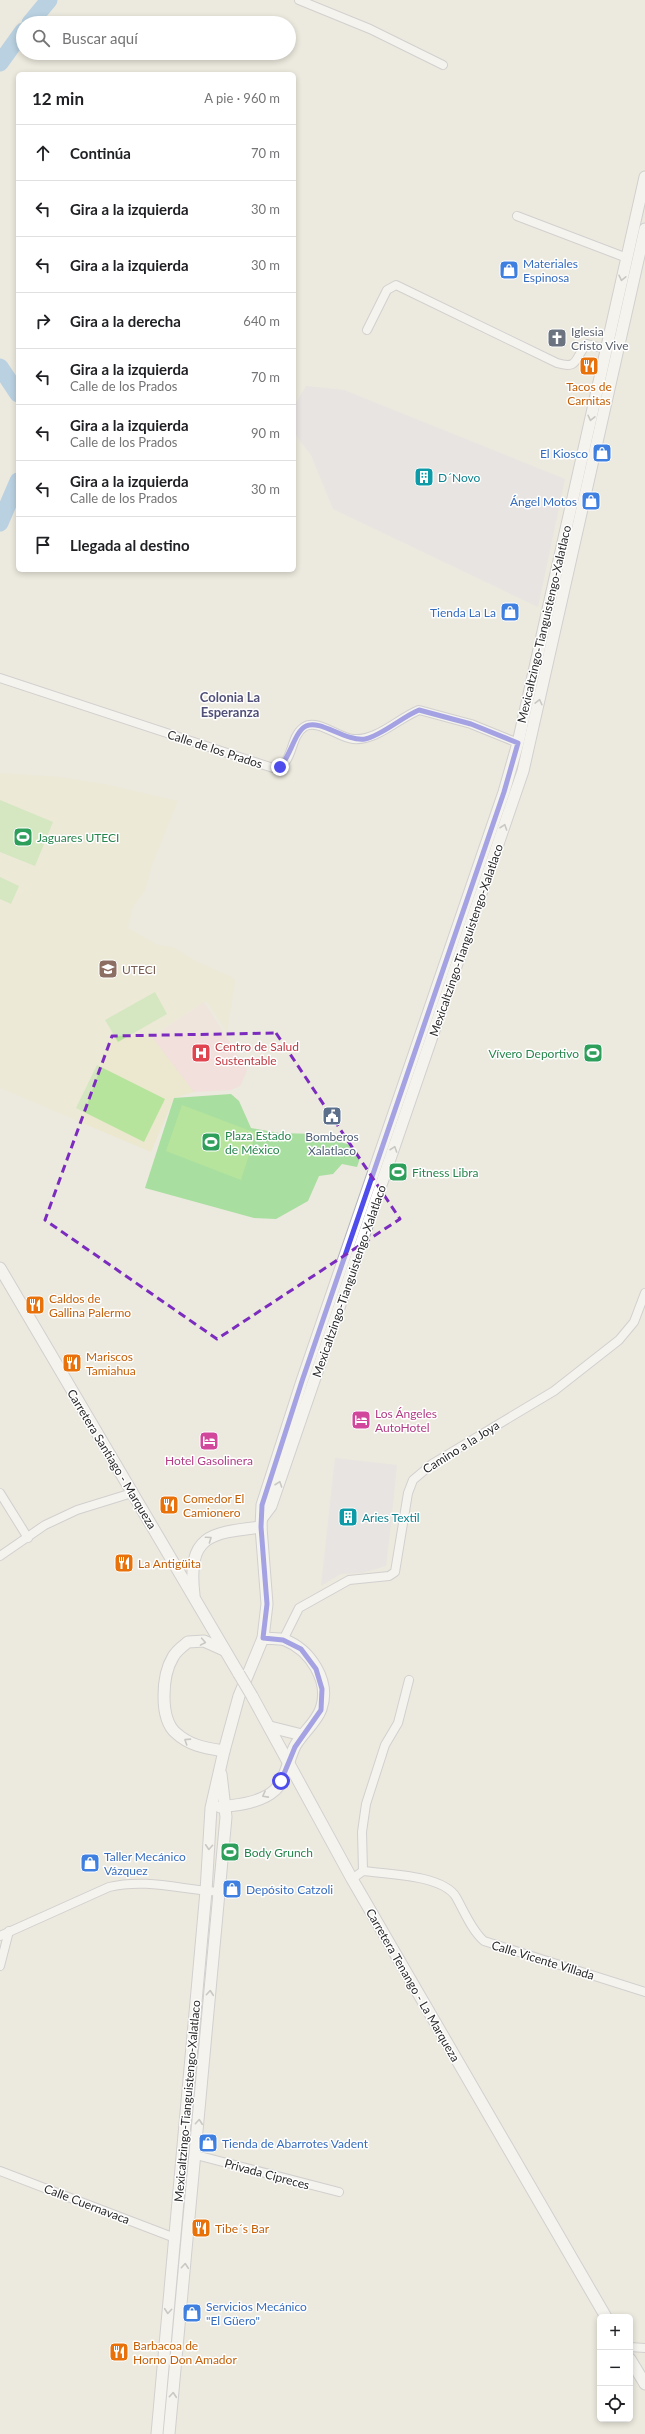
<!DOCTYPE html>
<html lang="es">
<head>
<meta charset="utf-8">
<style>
  :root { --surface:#fff; --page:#f2f2f2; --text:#202124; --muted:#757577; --line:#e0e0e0 }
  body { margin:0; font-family:Lato,sans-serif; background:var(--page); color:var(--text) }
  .controls { position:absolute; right:12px; bottom:12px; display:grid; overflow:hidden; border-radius:6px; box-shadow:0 2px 6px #0003 }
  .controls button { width:36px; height:36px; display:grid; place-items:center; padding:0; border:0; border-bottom:1px solid var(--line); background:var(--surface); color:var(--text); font:20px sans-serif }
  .stop { position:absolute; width:12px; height:12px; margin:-9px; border:3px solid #4e4ceb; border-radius:50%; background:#fff }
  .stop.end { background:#4e4ceb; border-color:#fff; box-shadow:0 1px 4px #0008 }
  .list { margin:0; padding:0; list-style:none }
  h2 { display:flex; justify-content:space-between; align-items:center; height:52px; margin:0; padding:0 16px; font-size:17px }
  h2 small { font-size:13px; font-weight:400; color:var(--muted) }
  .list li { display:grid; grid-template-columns:26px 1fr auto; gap:12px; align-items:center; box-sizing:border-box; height:56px; padding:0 16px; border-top:1px solid var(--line) }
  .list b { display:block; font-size:15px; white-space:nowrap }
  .list p { margin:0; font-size:13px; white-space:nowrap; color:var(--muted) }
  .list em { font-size:13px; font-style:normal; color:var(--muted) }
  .icon { flex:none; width:22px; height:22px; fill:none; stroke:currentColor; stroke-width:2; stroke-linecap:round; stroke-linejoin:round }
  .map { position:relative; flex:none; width:645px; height:2434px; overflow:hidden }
  .search { position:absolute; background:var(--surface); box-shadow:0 2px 6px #0003; left:16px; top:16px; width:280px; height:44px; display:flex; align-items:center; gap:10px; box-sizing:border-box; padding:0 14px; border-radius:22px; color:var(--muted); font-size:15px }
  .panel { position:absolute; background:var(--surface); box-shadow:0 2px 6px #0003; left:16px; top:72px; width:280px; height:500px; border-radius:6px }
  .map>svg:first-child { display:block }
  .industrial { fill:#e1dee5 }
  .education { fill:#ece8cf }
  .medical { fill:#f1e0dc }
  .green { fill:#a8de9f }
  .pitch { fill:#b7e49c }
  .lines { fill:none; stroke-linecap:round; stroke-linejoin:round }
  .river { stroke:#7ab3e5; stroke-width:17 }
  .street-casing { stroke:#b2b2bd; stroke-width:10 }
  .secondary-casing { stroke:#b2b2bd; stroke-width:13 }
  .street { stroke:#fff; stroke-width:8 }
  .secondary { stroke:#fff; stroke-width:11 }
  .secondary-bridge-casing { stroke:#b2b2bd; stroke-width:13; stroke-linecap:butt }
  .secondary-bridge { stroke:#fff; stroke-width:11 }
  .oneway { stroke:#a0a0a0 }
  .route { stroke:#4e4ceb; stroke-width:5 }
  .marked { fill:none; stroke:#7b2cbf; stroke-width:3; stroke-dasharray:8 5; stroke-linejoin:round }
  .labels { text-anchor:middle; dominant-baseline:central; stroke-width:3; stroke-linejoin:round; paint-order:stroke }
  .shop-label { font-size:12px; fill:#366cbe; stroke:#fff; text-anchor:start }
  .worship-label { font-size:12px; fill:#5b616d; stroke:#fff; text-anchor:start }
  .food-label { font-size:12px; fill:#c56008; stroke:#fff; text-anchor:start }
  .culture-label { font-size:12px; fill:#0d838f; stroke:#fff; text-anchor:start }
  .street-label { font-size:12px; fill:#2b2b2b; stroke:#fff }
  .leisure-label { font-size:12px; fill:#27864d; stroke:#fff; text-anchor:start }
  .education-label { font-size:12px; fill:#785e54; stroke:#fff; text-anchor:start }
  .health-label { font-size:12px; fill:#be3a42; stroke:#fff; text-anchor:start }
  .service-label { font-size:12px; fill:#4e5e75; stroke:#fff }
  .hotel-label { font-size:12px; fill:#b23c85; stroke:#fff; text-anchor:start }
  .neighbourhood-label { font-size:13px; font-weight:bold; fill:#504f78; stroke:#fff }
</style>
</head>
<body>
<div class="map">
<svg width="645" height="2434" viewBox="0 0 645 2434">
  <rect width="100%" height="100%" fill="#ece9de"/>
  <g class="industrial">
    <polygon points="306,386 344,390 565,479 538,607 333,509 311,455 294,433 294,406"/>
    <polygon points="335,1458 397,1465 391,1524 386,1566 362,1573 341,1574 321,1586"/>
  </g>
  <polygon class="education" points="0,773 62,777 109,785 178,801 153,863 145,891 133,907 128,928 158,945 173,947 196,961 234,978 235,982 227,1032 206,1001 153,1036 194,1092 174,1098 151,1152 0,1088"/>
  <polygon class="medical" points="204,1002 247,1070 240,1086 231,1090 194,1092 152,1037"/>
  <polygon class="green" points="231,1094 239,1101 251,1128 279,1133 316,1134 350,1145 360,1158 357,1167 342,1164 333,1174 319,1176 308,1201 276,1219 254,1218 145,1188 174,1098"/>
  <g class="pitch">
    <polygon points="0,800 53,822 35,866 0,852"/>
    <polygon points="0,877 19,886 11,904 0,899"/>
    <polygon points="155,992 167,1014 118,1042 105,1020"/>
    <polygon points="97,1065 165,1099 144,1142 76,1108"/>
    <polygon points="182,1105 256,1133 241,1180 166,1151"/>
  </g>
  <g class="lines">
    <g class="river">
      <polyline points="30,23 49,0"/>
      <polyline points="0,63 23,31"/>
      <polyline points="0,367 18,394"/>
      <polyline points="0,523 18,481"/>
    </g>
    <g class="street-casing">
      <g id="street">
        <polyline points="299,0 370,29 443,65"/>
        <polyline points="517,216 627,258"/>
        <path d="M367,330L387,290L396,285L557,363C580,370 574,357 587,344L606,349"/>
        <path d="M0,678L273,768C295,766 288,738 304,727C317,718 339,738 353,739C377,741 397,719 419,710L471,724L518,743"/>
        <polyline points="0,1493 28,1538"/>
        <polyline points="0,1556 45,1525 77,1510 132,1493"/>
        <polyline points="283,1640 299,1608 349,1580 389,1576 395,1572 408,1493 413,1480 432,1464 554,1391 619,1340 634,1322 645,1293"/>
        <polyline points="363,1871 362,1832 366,1804 385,1745 398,1723 409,1680"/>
        <path d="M352,1879L363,1871C387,1874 443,1875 456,1897C464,1911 472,1931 484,1941L645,1992"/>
        <path d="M0,1936L109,1887C147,1878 182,1890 220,1892"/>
        <polyline points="0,1966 9,1931"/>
        <polyline points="196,2155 339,2192"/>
        <polyline points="0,2171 175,2238"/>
        <polyline points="630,2347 645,2348"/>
      </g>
    </g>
    <g class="secondary-casing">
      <g id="secondary">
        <polyline points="0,1268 239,1674"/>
        <polyline points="262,1518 271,1506 523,771 645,229"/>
        <path d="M194,1595C187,1535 210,1533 261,1527"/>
        <polyline points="252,1696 352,1879 606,2317"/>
        <polyline points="270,1727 302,1735"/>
        <path d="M224,1751C206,1748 190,1746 176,1733C159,1718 162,1675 173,1657C176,1651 183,1646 188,1642L204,1641L224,1650"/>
        <path d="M220,1807C237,1805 261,1803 275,1790C286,1779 288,1760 295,1746C302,1733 316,1723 321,1709C331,1681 310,1650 285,1640C278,1638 270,1639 263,1638"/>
        <polyline points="630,2359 645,2384"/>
        <polyline points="157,2434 206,1891 211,1808 224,1751 239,1696 263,1638 267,1604 261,1527 262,1505 302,1381 504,792 518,743 645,177"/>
        <polyline points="169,2434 226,1817 221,1774"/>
      </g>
    </g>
    <use href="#street" class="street"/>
    <use href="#secondary" class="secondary"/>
    <g class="secondary-bridge-casing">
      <polyline id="secondary-bridge" points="239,1674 252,1696"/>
    </g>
    <use href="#secondary-bridge" class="secondary-bridge"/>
  </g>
  <defs><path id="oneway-chevron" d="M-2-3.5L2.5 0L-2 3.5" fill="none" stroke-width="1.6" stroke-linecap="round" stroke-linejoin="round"/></defs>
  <g class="oneway">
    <use href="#oneway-chevron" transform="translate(622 278) rotate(102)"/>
    <use href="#oneway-chevron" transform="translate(591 418) rotate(103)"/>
    <use href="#oneway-chevron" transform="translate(539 702) rotate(-77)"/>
    <use href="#oneway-chevron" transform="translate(504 827) rotate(-71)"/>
    <use href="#oneway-chevron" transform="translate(394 1149) rotate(-71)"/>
    <use href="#oneway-chevron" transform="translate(279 1484) rotate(-71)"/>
    <use href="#oneway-chevron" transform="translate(209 1539) rotate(-35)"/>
    <use href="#oneway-chevron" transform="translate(203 1642) rotate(10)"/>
    <use href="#oneway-chevron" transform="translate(187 1741) rotate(-147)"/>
    <use href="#oneway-chevron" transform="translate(265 1795) rotate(152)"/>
    <use href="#oneway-chevron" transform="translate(209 1847) rotate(94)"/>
    <use href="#oneway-chevron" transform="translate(210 1993) rotate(-85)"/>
    <use href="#oneway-chevron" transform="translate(199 2122) rotate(-85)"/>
    <use href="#oneway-chevron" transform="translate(185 2266) rotate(-85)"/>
    <use href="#oneway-chevron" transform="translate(168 2311) rotate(95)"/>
    <use href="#oneway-chevron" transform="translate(173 2395) rotate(-85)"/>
  </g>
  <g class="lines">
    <path class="route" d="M280,767C290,757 295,731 306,726C320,719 346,742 365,739C381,736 402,717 419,710L471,724L518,743L504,792L302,1381L262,1505L261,1527L267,1604L263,1638L283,1640L301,1649L316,1669L322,1689L321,1710L295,1747L281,1781"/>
  </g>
  <path d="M0 0H645V2434H0ZM276,1033L400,1219L217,1339L45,1220L112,1036Z" fill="#ece9de" fill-opacity=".55" fill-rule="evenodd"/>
  <path class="marked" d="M276,1033L400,1219L217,1339L45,1220L112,1036Z"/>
  <defs>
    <g id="shop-square" transform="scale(1)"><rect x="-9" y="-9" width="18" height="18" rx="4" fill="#3f7fe0" stroke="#fff"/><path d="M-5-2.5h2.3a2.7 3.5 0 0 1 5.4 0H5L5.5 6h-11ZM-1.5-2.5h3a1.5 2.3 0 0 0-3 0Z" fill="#fff"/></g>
    <g id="church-square" transform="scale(1)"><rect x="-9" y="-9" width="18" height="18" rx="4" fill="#6b7280" stroke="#fff"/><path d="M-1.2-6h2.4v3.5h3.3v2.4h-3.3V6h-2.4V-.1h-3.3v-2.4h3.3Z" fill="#fff"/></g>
    <g id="restaurant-square" transform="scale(1)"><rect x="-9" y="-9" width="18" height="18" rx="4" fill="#e8710a" stroke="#fff"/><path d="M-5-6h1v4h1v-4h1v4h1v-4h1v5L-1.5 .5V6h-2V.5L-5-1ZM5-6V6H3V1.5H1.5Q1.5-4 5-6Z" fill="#fff"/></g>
    <g id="building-square" transform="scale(1)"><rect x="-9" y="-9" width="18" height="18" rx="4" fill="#0f9aa8" stroke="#fff"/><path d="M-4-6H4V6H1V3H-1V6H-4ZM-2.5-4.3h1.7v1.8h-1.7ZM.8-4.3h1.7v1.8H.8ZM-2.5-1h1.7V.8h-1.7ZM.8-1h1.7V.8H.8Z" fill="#fff"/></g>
    <g id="stadium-square" transform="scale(1)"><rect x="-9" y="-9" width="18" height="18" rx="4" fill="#2e9e5b" stroke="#fff"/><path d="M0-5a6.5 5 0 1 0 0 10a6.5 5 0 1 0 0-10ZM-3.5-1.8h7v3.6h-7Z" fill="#fff"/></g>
    <g id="school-square" transform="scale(1)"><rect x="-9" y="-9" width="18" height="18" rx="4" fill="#8d6e63" stroke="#fff"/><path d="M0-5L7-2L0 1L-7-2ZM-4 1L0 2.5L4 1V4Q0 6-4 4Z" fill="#fff"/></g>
    <g id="hospital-square" transform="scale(1)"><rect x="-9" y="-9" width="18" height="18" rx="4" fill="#e0444e" stroke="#fff"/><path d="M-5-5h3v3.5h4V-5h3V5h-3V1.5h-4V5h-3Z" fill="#fff"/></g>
    <g id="civic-square" transform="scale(1)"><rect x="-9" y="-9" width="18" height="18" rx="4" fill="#5c6f8a" stroke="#fff"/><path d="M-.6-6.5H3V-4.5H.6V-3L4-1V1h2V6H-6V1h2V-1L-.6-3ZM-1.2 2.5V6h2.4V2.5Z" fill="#fff"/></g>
    <g id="hotel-square" transform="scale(1)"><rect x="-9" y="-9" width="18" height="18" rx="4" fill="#d1479c" stroke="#fff"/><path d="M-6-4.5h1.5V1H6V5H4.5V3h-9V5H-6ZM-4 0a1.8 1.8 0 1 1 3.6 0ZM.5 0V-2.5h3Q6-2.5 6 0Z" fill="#fff"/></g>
  </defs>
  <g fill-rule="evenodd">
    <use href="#shop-square" x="509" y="270"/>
    <use href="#church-square" x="557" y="338"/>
    <use href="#restaurant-square" x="589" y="366"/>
    <use href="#shop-square" x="602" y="453"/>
    <use href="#building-square" x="424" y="477"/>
    <use href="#shop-square" x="591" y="501"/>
    <use href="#shop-square" x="510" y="612"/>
    <use href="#stadium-square" x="23" y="837"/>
    <use href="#school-square" x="108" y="969"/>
    <use href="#hospital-square" x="201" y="1053"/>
    <use href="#stadium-square" x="593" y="1053"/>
    <use href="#civic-square" x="332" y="1116"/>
    <use href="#stadium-square" x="211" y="1142"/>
    <use href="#stadium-square" x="398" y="1172"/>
    <use href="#restaurant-square" x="35" y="1305"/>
    <use href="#restaurant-square" x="72" y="1363"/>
    <use href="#hotel-square" x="361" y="1420"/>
    <use href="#hotel-square" x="209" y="1441"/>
    <use href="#restaurant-square" x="169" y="1505"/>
    <use href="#building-square" x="348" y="1517"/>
    <use href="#restaurant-square" x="124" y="1563"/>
    <use href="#stadium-square" x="230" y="1852"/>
    <use href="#shop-square" x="90" y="1863"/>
    <use href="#shop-square" x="232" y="1889"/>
    <use href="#shop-square" x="208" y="2143"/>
    <use href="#restaurant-square" x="201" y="2228"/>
    <use href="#shop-square" x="192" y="2313"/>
    <use href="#restaurant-square" x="119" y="2352"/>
  </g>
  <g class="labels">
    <g class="shop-label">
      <text x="523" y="263">Materiales<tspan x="523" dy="14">Espinosa</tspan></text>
      <text x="588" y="453" text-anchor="end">El Kiosco</text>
      <text x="577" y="501" text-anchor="end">Ángel Motos</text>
      <text x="496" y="612" text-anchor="end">Tienda La La</text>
      <text x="104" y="1856">Taller Mecánico<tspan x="104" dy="14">Vázquez</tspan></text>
      <text x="246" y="1889">Depósito Catzoli</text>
      <text x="222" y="2143">Tienda de Abarrotes Vadent</text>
      <text x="206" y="2306">Servicios Mecánico<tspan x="206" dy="14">"El Güero"</tspan></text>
    </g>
    <g class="worship-label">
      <text x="571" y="331">Iglesia<tspan x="571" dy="14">Cristo Vive</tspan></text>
    </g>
    <g class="food-label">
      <text x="589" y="386" text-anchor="middle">Tacos de<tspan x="589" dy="14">Carnitas</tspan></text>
      <text x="49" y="1298">Caldos de<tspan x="49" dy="14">Gallina Palermo</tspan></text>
      <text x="86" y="1356">Mariscos<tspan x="86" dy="14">Tamiahua</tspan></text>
      <text x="183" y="1498">Comedor El<tspan x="183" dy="14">Camionero</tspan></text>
      <text x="138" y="1563">La Antigüita</text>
      <text x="215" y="2228">Tibe´s Bar</text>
      <text x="133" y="2345">Barbacoa de<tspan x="133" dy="14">Horno Don Amador</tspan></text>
    </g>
    <g class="culture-label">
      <text x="438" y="477">D´Novo</text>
      <text x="362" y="1517">Aries Textil</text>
    </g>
    <g class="street-label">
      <text transform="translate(544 624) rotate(-77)">Mexicaltzingo-Tianguistengo-Xalatlaco</text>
      <text transform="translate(215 749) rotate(18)">Calle de los Prados</text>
      <text transform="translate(466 940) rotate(-71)">Mexicaltzingo-Tianguistengo-Xalatlaco</text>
      <text transform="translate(349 1281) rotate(-71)">Mexicaltzingo-Tianguistengo-Xalatlaco</text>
      <text transform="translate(461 1447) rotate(-32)">Camino a la Joya</text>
      <text transform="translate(112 1459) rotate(59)">Carretera Santiago - Marqueza</text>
      <text transform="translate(543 1960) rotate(17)">Calle Vicente Villada</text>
      <text transform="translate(413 1985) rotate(60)">Carretera Tenango - La Marqueza</text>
      <text transform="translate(187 2101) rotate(-85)">Mexicaltzingo-Tianguistengo-Xalatlaco</text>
      <text transform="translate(267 2174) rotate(15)">Privada Cipreces</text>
      <text transform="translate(87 2204) rotate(21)">Calle Cuernavaca</text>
    </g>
    <g class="leisure-label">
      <text x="37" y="837">Jaguares UTECI</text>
      <text x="579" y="1053" text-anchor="end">Vívero Deportivo</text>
      <text x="225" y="1135">Plaza Estado<tspan x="225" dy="14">de México</tspan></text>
      <text x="412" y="1172">Fitness Libra</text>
      <text x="244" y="1852">Body Grunch</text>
    </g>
    <g class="education-label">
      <text x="122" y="969">UTECI</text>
    </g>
    <g class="health-label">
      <text x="215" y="1046">Centro de Salud<tspan x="215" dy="14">Sustentable</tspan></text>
    </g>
    <g class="service-label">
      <text x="332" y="1136">Bomberos<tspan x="332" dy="14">Xalatlaco</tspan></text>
    </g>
    <g class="hotel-label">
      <text x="375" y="1413">Los Ángeles<tspan x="375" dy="14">AutoHotel</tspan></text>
      <text x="209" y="1460" text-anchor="middle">Hotel Gasolinera</text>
    </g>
    <g class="neighbourhood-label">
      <text x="230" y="697">Colonia La<tspan x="230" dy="15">Esperanza</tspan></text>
    </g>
  </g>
</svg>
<div class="controls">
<button>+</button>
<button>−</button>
<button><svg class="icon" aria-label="locate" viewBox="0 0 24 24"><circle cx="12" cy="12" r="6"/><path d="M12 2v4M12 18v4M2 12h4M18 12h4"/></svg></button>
</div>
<div class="stop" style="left:281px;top:1781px"></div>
<div class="stop end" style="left:280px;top:767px"></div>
<div class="search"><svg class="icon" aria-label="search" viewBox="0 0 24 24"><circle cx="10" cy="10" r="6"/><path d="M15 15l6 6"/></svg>Buscar aquí</div>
<section class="panel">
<h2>12 min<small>A pie · 960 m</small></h2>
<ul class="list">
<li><svg class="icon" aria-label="ahead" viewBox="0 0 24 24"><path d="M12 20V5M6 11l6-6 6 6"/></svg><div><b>Continúa</b></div><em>70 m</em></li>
<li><svg class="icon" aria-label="left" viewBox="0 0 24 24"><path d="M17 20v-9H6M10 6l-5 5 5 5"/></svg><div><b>Gira a la izquierda</b></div><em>30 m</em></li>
<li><svg class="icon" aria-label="left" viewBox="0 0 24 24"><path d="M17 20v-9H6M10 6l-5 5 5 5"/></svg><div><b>Gira a la izquierda</b></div><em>30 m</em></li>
<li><svg class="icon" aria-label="right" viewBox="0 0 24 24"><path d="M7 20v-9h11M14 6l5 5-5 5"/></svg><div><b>Gira a la derecha</b></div><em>640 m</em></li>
<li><svg class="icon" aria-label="left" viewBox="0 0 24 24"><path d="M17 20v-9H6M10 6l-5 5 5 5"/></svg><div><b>Gira a la izquierda</b><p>Calle de los Prados</p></div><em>70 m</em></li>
<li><svg class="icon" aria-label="left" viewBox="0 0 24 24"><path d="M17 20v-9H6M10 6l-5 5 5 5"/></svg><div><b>Gira a la izquierda</b><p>Calle de los Prados</p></div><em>90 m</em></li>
<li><svg class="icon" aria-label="left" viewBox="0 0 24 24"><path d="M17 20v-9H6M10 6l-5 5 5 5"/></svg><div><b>Gira a la izquierda</b><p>Calle de los Prados</p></div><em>30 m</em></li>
<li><svg class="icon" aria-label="arrive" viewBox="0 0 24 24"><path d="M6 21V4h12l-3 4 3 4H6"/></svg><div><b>Llegada al destino</b></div></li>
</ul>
</section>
</div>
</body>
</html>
